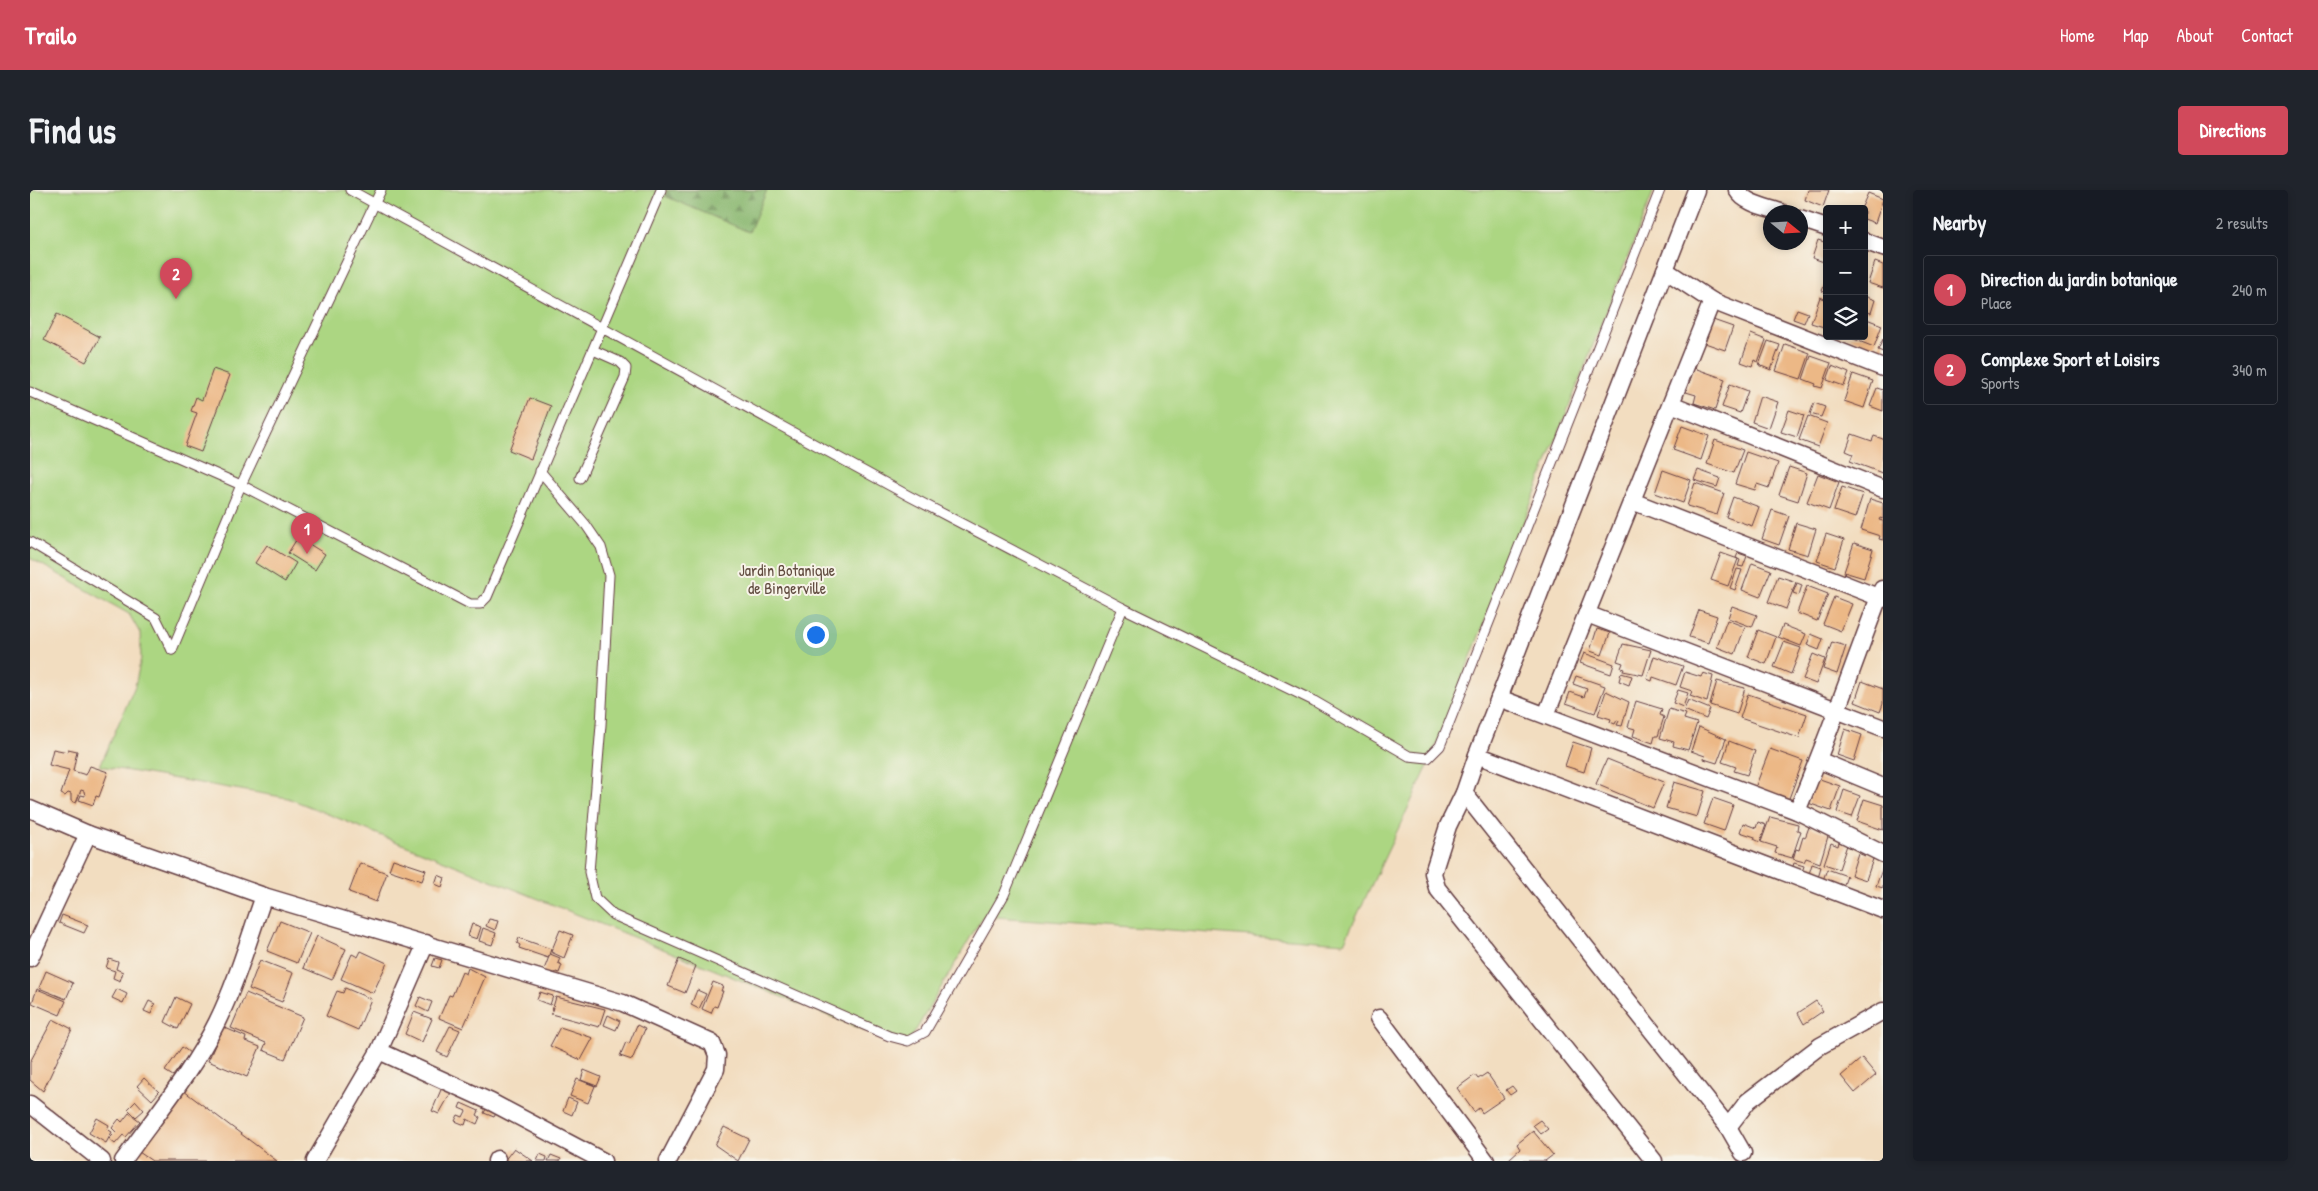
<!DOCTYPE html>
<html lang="en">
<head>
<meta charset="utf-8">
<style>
  :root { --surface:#171b24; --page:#20242c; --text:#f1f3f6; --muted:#9ea1a6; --line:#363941; --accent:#d1495b }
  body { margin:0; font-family:"Patrick Hand",sans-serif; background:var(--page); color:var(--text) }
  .controls { position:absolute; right:15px; top:15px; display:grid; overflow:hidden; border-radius:5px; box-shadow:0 2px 8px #0003 }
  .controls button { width:45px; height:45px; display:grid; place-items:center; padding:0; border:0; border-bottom:1px solid var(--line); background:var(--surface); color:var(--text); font:25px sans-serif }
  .compass { position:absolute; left:1733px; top:15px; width:45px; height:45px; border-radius:50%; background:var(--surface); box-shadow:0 2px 8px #0003; rotate:108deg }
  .you { position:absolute; left:785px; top:444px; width:18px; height:18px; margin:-12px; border:4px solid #fff; border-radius:50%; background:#1a73e8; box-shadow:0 0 0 8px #1a73e833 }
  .badge { display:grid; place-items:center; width:32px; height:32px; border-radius:50%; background:var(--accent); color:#fff; font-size:16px; font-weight:700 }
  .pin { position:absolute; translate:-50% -41px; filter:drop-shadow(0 1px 2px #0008) }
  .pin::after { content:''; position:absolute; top:26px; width:18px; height:15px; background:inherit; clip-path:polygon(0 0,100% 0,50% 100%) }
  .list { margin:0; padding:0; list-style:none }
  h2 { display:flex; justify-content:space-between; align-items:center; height:65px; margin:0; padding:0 20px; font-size:21px }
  h2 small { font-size:16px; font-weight:400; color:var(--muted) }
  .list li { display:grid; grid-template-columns:32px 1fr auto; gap:15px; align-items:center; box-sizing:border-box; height:70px; margin:0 10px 10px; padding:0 10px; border:1px solid var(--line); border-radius:5px }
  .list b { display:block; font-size:19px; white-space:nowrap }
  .list p { margin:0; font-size:16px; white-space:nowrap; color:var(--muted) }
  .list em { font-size:16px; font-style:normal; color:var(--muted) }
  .icon { flex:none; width:28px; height:28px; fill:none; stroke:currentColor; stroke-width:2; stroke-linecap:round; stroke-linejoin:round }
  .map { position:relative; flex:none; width:1853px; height:971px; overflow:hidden; border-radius:5px }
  header { display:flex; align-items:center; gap:30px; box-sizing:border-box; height:70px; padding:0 25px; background:var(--accent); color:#fff }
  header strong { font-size:24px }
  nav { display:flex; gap:28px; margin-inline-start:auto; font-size:18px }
  .intro { display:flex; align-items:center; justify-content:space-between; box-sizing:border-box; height:120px; padding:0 30px }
  h1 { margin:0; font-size:35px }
  .button { padding:12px 22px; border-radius:5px; background:var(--accent); color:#fff; font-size:18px; font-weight:700 }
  main { display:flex; gap:30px; padding:0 30px }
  aside { flex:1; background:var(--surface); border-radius:5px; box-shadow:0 2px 8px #0003 }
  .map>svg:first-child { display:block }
  .green { fill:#acd682; stroke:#7b7a56 }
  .forest { fill:url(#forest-firs); stroke:#6a6b4e }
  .building { fill:#ecb886 }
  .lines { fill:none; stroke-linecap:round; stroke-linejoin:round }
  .lane-casing { stroke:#633c41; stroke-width:11 }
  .street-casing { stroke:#633c41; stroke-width:19 }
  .lane { stroke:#fff; stroke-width:9 }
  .street { stroke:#fff; stroke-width:16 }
  .labels { text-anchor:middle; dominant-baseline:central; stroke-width:4; stroke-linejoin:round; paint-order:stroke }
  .park-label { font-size:16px; fill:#624d41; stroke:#f7f3e8 }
</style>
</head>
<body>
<header>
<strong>Trailo</strong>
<nav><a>Home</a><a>Map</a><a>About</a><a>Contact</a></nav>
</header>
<div class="intro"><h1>Find us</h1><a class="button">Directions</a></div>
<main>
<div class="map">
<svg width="1853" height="971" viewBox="0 0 1853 971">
  <defs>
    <pattern id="forest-firs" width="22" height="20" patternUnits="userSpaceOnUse" patternTransform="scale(1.25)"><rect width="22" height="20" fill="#89b770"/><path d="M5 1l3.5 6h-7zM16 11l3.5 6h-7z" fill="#72945c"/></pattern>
  </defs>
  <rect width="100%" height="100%" fill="#f7f3e8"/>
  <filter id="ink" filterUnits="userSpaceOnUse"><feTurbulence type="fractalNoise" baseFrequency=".02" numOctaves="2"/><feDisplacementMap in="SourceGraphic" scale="10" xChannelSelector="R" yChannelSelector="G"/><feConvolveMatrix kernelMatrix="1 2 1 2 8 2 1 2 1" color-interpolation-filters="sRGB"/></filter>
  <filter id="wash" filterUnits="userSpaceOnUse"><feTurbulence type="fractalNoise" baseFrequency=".0096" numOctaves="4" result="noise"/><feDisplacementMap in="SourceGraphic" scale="20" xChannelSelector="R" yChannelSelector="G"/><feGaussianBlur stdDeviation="1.12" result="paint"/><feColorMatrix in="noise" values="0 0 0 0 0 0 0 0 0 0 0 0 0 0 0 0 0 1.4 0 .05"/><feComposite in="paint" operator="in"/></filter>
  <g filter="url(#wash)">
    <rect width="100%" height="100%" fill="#f2ddc0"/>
    <polygon class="green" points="0,0 1624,0 1398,576 1314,753 953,726 876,857 258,608 70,576 105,496 111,468 110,443 99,424 0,368"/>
    <polygon class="forest" points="638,0 737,0 719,42 635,6"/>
    <g id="blocks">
      <g class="building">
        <polygon points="1778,0 1799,0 1793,17 1775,10"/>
        <polygon points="1838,3 1853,9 1845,33 1834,29 1834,19 1831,19"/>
        <polygon points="1788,50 1797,53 1797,73 1782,68"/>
        <polygon points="1845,72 1853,75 1853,98 1838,93"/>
        <polygon points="1797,89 1797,103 1792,101"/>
        <polygon points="1834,106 1845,110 1841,123 1834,121"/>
        <polygon points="1790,107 1797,110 1797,138 1781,133"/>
        <polygon points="1767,119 1778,123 1774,133 1763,129"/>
        <polygon points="27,124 70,147 56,172 14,150"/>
        <polygon points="1834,128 1852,135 1844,157 1816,146 1834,146"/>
        <polygon points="1683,130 1703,137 1695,160 1675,153"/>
        <polygon points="1721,144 1736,150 1728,172 1724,170 1722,176 1711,172"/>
        <polygon points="1853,149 1853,162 1848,160"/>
        <polygon points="1738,151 1750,155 1741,180 1729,175"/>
        <polygon points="1755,154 1780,163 1771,189 1746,181"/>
        <polygon points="1781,166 1801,173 1792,198 1785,196 1786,194 1773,189"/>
        <polygon points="1802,176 1819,183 1814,196 1797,190"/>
        <polygon points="1664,178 1695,189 1685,220 1664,213 1666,205 1656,202"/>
        <polygon points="183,179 200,185 171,262 155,256 167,223 161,221 166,207 172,210"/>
        <polygon points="1823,184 1843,191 1834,218 1814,211"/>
        <polygon points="1700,194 1718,201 1710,223 1692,217"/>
        <polygon points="1847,198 1853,200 1853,221 1840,216"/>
        <polygon points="1730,206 1748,212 1739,238 1722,232"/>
        <polygon points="500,208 521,216 501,269 479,260"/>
        <polygon points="1784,213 1795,217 1791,227 1780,224"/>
        <polygon points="1759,220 1774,225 1767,247 1751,242"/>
        <polygon points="1778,226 1797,233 1788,257 1769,250"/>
        <polygon points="1652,236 1679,246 1671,270 1643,260"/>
        <polygon points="1822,244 1842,251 1844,246 1853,249 1852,283 1820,271 1823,264 1816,261"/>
        <polygon points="1685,250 1713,260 1704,283 1677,274"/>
        <polygon points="1716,262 1748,273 1739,298 1727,294 1725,300 1705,294"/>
        <polygon points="1759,277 1777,283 1768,311 1749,305"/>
        <polygon points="1633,280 1661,290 1653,313 1625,303"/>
        <polygon points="1668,280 1690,288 1687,297 1664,290"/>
        <polygon points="1788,284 1809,292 1799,320 1777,312"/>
        <polygon points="1665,293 1694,303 1687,325 1657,316"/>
        <polygon points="1812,297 1833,304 1825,328 1804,321"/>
        <polygon points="1703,307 1729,317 1722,336 1696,327"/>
        <polygon points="1840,309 1853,313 1853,329 1850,328 1849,330 1853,331 1853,350 1849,349 1850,346 1831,340"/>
        <polygon points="1742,320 1759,326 1749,355 1732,349"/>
        <polygon points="1766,333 1786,339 1778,365 1758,359"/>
        <polygon points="1796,344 1814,350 1805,377 1787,371"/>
        <polygon points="268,347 295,364 285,380 258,363"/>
        <polygon points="1824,353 1843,359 1834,388 1814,382"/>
        <polygon points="237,355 266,373 255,392 225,373"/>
        <polygon points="1691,363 1708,369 1698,396 1681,390"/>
        <polygon points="1708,363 1717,366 1713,377 1708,376 1710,370 1706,368"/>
        <polygon points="1722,373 1741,380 1730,407 1712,400"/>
        <polygon points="1707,379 1712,380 1705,400 1700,398"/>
        <polygon points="1748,386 1766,392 1756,419 1738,412"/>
        <polygon points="1767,393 1772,395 1769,405 1763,403"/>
        <polygon points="1777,396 1798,404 1787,431 1767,423"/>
        <polygon points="1804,407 1822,414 1811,441 1793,434"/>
        <polygon points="1702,416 1727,425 1722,437 1698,428"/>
        <polygon points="1669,420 1687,426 1678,453 1659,447"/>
        <polygon points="1697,430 1715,437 1705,464 1687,457"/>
        <polygon points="1753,435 1776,444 1771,456 1748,447"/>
        <polygon points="1567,439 1580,443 1572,465 1560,461"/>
        <polygon points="1728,440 1746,447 1736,474 1718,467"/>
        <polygon points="1781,444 1793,449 1789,460 1777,455"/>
        <polygon points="1754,452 1771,458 1761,484 1744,477"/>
        <polygon points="1802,452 1816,456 1807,484 1793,479"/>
        <polygon points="1593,454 1621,460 1613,485 1593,481 1594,479 1591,478 1593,473 1587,471"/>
        <polygon points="1554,463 1584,474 1581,484 1550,473"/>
        <polygon points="1783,464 1795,469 1786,494 1773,489"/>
        <polygon points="1624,466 1653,476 1646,495 1623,487 1622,491 1617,489"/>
        <polygon points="1655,482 1671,487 1673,483 1683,486 1677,512 1660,506 1662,501 1650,497"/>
        <polygon points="1591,483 1602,486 1599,495 1589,491"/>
        <polygon points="1546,486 1575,496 1565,523 1536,513 1540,502 1554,507 1557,499 1543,494"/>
        <polygon points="1687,491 1715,498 1707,524 1680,515"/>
        <polygon points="1832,491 1853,499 1853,514 1850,522 1825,512"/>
        <polygon points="1648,500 1658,503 1653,517 1643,513"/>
        <polygon points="1576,501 1599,512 1592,536 1587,535 1589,531 1587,530 1585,534 1580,532 1581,529 1568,525"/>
        <polygon points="1718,504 1777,524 1769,548 1710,528"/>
        <polygon points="1658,510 1680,519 1676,529 1654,520"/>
        <polygon points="1606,511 1632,519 1630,525 1634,527 1628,546 1625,546 1623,553 1603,546 1605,539 1598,537"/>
        <polygon points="1639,519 1656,524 1654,529 1667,533 1658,560 1643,556 1644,552 1630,548"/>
        <polygon points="1669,537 1696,549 1687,573 1674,569 1675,566 1661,561"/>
        <polygon points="1815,539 1832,545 1824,571 1807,565"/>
        <polygon points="1699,551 1725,561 1717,585 1704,581 1706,577 1692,572"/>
        <polygon points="1543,552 1561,558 1554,582 1535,576"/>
        <polygon points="23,559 38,562 38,559 47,561 43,581 56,585 60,576 78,582 69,607 66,606 63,615 49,610 51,605 55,606 54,601 51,600 46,613 41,611 41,604 38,603 35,606 31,604 39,580 19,575"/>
        <polygon points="1740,559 1773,571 1758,611 1725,598"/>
        <polygon points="1577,569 1634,592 1623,618 1566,594"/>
        <polygon points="1787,588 1810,596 1801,621 1778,613"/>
        <polygon points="1644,592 1675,601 1667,627 1636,618"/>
        <polygon points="1814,600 1830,606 1822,627 1807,622"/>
        <polygon points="1683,608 1703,615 1694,641 1674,634"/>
        <polygon points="1834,609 1853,615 1853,640 1827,631"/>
        <polygon points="1740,627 1768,634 1767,640 1771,641 1762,668 1745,663 1747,657 1731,652"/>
        <polygon points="1728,632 1736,635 1730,652 1724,649 1725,647 1710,642 1713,633 1726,638"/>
        <polygon points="1779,637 1799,643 1790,673 1776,668 1774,672 1763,669 1766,659 1769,660 1773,647 1775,648"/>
        <polygon points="1809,652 1817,655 1809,679 1794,674 1801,653 1808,656"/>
        <polygon points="1828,663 1835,666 1836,663 1844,666 1836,690 1821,685"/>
        <polygon points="363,669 396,680 392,691 359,680"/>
        <polygon points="330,673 357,683 346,712 319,702"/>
        <polygon points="1764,673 1774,676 1772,682 1762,679"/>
        <polygon points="1782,674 1791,677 1788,687 1779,684"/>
        <polygon points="1853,677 1853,698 1846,696"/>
        <polygon points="1797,679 1817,686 1813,697 1793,690"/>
        <polygon points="408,685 415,688 412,697 405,694"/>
        <polygon points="32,725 58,735 54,743 29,733"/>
        <polygon points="459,729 468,731 465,740 456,736"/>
        <polygon points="250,731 280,743 267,773 237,761"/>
        <polygon points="442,734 451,737 447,749 438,746"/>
        <polygon points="453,738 466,743 462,755 449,751"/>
        <polygon points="530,740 543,745 534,768 521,762"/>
        <polygon points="287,746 316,759 302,790 273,778"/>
        <polygon points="489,748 521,759 518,768 489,758 490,755 487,753"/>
        <polygon points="331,761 357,773 343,803 311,789 322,764 328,767"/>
        <polygon points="520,764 530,768 528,773 532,775 529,783 526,782 523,789 512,785"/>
        <polygon points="405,768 412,770 409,778 402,776"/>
        <polygon points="79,769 88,772 86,779 93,782 90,791 83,788 85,781 76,778"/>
        <polygon points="649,769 666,776 655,803 638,796"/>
        <polygon points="230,770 263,783 252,812 219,799"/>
        <polygon points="438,778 455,787 433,838 409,828 419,805 422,806 432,782 436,784"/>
        <polygon points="16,781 43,793 36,809 9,798"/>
        <polygon points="683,792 693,796 691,801 693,801 687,817 684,816 681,823 672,819"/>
        <polygon points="315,798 341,809 328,840 296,826 307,801 313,803"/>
        <polygon points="7,799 36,811 30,825 2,813"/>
        <polygon points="87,799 97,804 93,813 82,808"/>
        <polygon points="667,800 676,804 669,819 661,815"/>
        <polygon points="510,802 523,806 520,815 507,810"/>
        <polygon points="216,803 273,827 255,869 233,860 236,853 201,838"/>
        <polygon points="146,807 160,814 148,839 135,832"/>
        <polygon points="390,807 402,812 398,822 386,816"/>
        <polygon points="526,807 575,819 569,837 521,824"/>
        <polygon points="119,811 125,814 121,824 114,821"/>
        <polygon points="1786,811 1793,821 1774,834 1768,823"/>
        <polygon points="384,822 402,829 392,852 375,844"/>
        <polygon points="578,825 590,831 586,840 574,835"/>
        <polygon points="23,829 42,839 13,901 0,890 0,872"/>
        <polygon points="607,835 615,839 602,870 590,866 596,852 599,854"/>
        <polygon points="420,836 430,840 417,867 407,862"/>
        <polygon points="193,837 216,847 215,851 230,857 217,887 178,871"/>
        <polygon points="530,837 563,848 551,870 520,856"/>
        <polygon points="152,857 160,863 143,886 135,881"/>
        <polygon points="1832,868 1846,885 1825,903 1811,886"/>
        <polygon points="554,880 571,887 567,896 551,890"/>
        <polygon points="1457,883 1474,908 1452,923 1449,918 1444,922 1427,898 1445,885 1448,889"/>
        <polygon points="114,888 129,902 122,910 107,896"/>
        <polygon points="547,889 565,896 558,913 540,906"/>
        <polygon points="413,895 423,899 409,924 402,921"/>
        <polygon points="1482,896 1486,901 1480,905 1476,900"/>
        <polygon points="154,901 247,971 122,971 109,962"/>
        <polygon points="538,908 547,912 542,925 533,921"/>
        <polygon points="106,911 114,920 106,927 98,919"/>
        <polygon points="431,913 449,921 447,925 450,927 447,934 437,929 435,935 425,931 428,925 433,927 436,921 429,918"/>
        <polygon points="458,915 468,920 464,927 454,923"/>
        <polygon points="99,923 110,931 96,947 93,945 85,954 79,949 86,942 82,938 89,929 92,932"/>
        <polygon points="67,928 79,935 77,939 82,942 76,953 59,943"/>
        <polygon points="1510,930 1518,939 1511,944 1503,935"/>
        <polygon points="694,937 719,949 708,971 685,955"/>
        <polygon points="1503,941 1523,965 1515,971 1480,971 1479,969 1490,959 1487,954"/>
        <polygon points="484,958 503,971 474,971"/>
        <polygon points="510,964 517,967 516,971 507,971"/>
        <polygon points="521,965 531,969 530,971 518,971"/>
      </g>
    </g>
  </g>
  <g filter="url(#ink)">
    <use href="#blocks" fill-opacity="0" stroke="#633c41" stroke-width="1"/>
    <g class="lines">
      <g class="lane-casing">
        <g id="lane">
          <polyline points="320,0 879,306 1093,418 1284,511 1379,566 1398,568 1410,556 1630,0"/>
          <polyline points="0,202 211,295 440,414 450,414 457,407 631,0"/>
          <polyline points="510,281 556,335 571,357 579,385 571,535 559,682 565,708 583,725 859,846 878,851 895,842 974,705 1093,418"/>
          <polyline points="550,288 595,187 596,178 590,172 563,160"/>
          <polyline points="0,352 126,428 142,460"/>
          <polyline points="142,460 211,295 351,0"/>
        </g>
      </g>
      <g class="street-casing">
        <g id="street">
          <path d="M1707,0C1715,14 1737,17 1751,22"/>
          <polyline points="1770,29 1797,38"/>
          <polyline points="1834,51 1853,58"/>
          <polyline points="1635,80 1682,111 1853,178"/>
          <polyline points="1641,214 1853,299"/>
          <polyline points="1602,311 1853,409"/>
          <polyline points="1557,424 1853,538"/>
          <polyline points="1469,508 1767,621 1853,664"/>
          <polyline points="1516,525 1682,111"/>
          <polyline points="1447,565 1853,720"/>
          <polyline points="1788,570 1853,597"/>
          <polyline points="1434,603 1698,937 1713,963"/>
          <polyline points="0,619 58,644 234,706 593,813 682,853 687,865 686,879 638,971"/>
          <path d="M1767,621C1798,548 1824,473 1852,399"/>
          <polyline points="396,753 349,861 461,912 573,971"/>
          <polyline points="0,768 58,644"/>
          <polyline points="1349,828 1456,971"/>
          <polyline points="0,914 72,971"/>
          <polyline points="1698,937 1718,911 1790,856 1853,821"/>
          <path d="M93,971C125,926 163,881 187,832C207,791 219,748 234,706"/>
          <polyline points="285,971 349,861"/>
          <polyline points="466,971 467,969"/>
          <polyline points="1624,971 1407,698 1403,683 1418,636 1434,603 1447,565 1666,0"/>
        </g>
      </g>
      <use href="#lane" class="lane"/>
      <use href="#street" class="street"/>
    </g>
  </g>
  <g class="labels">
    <g class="park-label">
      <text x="757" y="380">Jardin Botanique<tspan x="757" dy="18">de Bingerville</tspan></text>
    </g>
  </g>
</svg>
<div class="controls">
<button>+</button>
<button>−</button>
<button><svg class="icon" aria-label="layers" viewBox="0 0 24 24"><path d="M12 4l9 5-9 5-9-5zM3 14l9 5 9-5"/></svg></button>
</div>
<svg class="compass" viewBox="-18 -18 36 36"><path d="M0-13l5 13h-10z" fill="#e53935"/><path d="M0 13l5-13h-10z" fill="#9ea1a6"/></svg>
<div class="you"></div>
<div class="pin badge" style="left:277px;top:364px">1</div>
<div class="pin badge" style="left:146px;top:109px">2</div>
</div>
<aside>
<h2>Nearby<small>2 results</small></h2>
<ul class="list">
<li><span class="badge">1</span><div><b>Direction du jardin botanique</b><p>Place</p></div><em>240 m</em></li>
<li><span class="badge">2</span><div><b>Complexe Sport et Loisirs</b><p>Sports</p></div><em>340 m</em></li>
</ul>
</aside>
</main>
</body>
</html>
